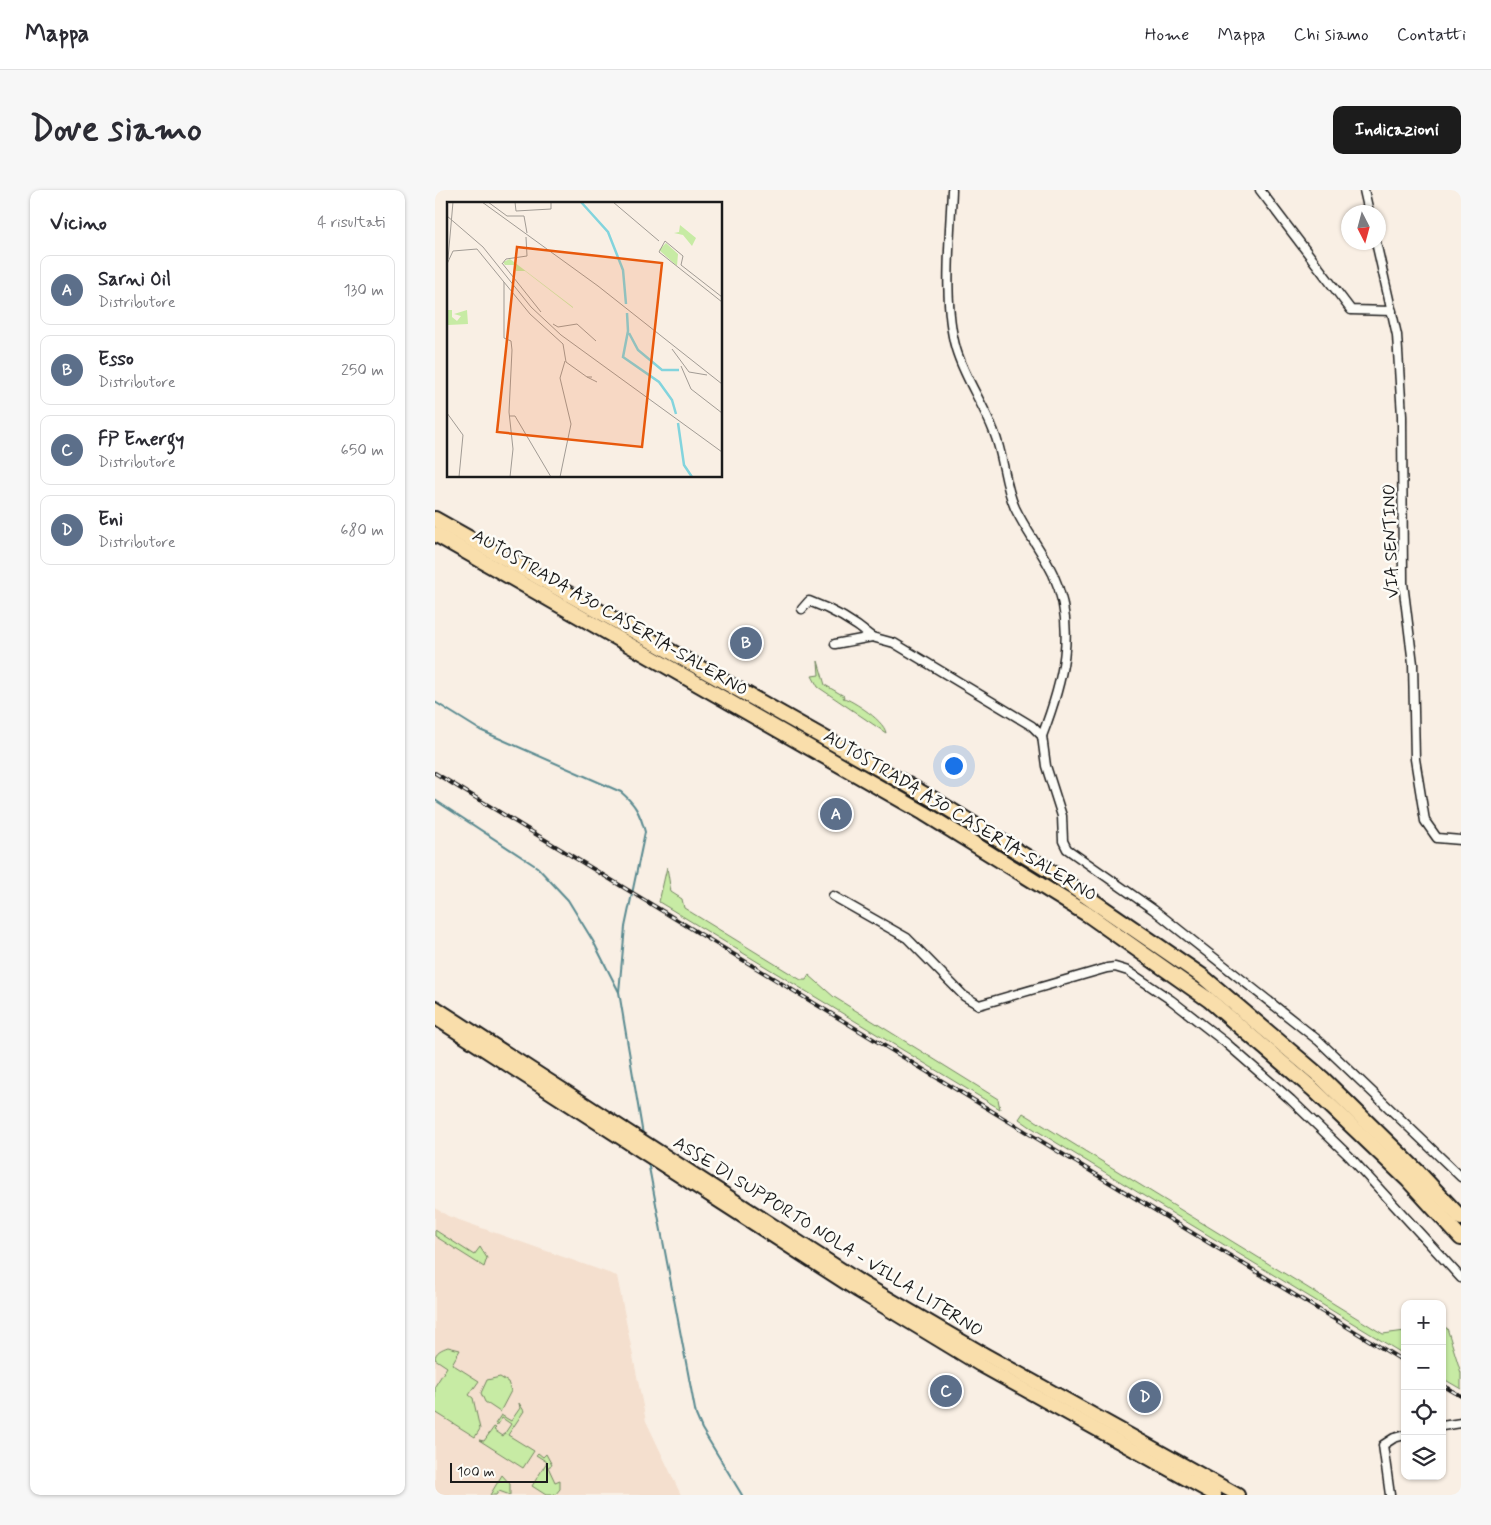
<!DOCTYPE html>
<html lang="it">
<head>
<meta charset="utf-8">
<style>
  :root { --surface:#fff; --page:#f7f7f7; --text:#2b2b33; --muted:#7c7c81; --line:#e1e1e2; --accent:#1c1c1c }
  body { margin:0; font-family:Mynerve,sans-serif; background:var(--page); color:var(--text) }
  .controls { position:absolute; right:15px; bottom:15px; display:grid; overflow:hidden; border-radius:10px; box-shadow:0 1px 4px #0004 }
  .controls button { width:45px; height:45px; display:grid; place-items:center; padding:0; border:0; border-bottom:1px solid var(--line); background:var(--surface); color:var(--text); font:25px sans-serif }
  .compass { position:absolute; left:906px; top:15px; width:45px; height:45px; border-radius:50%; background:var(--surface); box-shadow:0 1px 4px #0004; rotate:174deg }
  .scale { position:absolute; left:15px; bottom:12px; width:98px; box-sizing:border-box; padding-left:5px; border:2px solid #1c1c1c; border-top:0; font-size:14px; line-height:18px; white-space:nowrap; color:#1c1c1c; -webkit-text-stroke:4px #fdfcf7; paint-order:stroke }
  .you { position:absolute; left:518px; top:575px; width:18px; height:18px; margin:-12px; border:4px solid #fff; border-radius:50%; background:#1a73e8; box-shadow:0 0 0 8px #1a73e833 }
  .badge { display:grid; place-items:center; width:32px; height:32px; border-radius:50%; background:var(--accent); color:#fff; font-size:16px; font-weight:700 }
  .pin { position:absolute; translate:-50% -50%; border:2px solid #fff; box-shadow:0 1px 5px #0006 }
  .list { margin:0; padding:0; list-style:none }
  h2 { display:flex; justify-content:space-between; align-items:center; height:65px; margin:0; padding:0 20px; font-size:21px }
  h2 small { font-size:16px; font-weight:400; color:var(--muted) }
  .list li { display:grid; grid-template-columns:32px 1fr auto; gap:15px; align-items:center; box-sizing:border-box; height:70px; margin:0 10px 10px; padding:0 10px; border:1px solid var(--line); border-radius:10px }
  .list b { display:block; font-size:19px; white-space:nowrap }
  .list p { margin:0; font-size:16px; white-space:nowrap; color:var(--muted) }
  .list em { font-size:16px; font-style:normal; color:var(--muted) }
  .icon { flex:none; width:28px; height:28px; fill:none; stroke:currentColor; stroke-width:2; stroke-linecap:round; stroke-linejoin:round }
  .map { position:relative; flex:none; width:1026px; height:1305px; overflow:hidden; border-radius:10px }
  header { display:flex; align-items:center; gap:30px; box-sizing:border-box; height:70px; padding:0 25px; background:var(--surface); border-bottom:1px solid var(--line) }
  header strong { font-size:24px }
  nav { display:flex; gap:28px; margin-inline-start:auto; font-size:18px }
  .intro { display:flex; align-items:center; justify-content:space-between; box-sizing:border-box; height:120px; padding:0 30px }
  h1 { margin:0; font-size:35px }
  .button { padding:12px 22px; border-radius:10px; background:var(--accent); color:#fff; font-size:18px; font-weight:700 }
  main { display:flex; gap:30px; padding:0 30px }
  aside { flex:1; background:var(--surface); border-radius:10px; box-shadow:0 1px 4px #0004 }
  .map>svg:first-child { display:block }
  .built { fill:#f4dfce }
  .green { fill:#c7eba4; stroke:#728460 }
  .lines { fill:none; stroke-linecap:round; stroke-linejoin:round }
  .stream { stroke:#5a8a90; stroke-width:2 }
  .minor-casing { stroke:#1c1c1c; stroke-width:11 }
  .trunk-casing { stroke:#1c1c1c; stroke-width:16 }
  .motorway-casing { stroke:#1c1c1c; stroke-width:18 }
  .minor { stroke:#fdfcf7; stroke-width:8 }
  .trunk { stroke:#f9deab; stroke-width:12 }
  .motorway { stroke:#f9deab; stroke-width:14 }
  .rail-casing { stroke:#1c1c1c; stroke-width:4 }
  .rail { stroke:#fdfcf7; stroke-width:2; stroke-dasharray:5.5; stroke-linecap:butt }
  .labels { text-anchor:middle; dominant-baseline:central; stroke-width:5; stroke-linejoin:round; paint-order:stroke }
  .street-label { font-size:18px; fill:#1c1c1c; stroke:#fdfcf7 }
  .inset-river { fill:none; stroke:#83d4dd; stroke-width:2.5 }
  .inset-road { fill:none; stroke:#a19b94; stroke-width:1 }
  .view { fill:#e8590c; fill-opacity:0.15; stroke:#e8590c; stroke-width:2.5 }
  .inset-edge { fill:none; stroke:#1c1c1c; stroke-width:2.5 }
</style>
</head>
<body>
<header>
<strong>Mappa</strong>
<nav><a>Home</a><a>Mappa</a><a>Chi siamo</a><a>Contatti</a></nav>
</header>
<div class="intro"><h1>Dove siamo</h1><a class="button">Indicazioni</a></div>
<main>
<aside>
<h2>Vicino<small>4 risultati</small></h2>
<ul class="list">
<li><span class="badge" style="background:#5c6f8a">A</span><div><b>Sarni Oil</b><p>Distributore</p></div><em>130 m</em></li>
<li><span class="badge" style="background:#5c6f8a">B</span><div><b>Esso</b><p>Distributore</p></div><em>250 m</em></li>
<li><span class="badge" style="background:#5c6f8a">C</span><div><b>FP Energy</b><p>Distributore</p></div><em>650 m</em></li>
<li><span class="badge" style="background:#5c6f8a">D</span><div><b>Eni</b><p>Distributore</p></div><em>680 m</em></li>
</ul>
</aside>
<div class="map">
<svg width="1026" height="1305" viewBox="0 0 1026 1305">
  <rect width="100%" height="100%" fill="#f9efe4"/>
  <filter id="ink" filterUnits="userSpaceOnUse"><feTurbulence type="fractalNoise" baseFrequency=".02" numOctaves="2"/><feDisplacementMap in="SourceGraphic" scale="10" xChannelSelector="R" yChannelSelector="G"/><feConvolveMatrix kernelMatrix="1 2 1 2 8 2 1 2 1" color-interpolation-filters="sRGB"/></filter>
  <g filter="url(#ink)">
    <polygon class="built" points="0,1018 13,1026 182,1086 211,1231 246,1305 0,1305"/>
    <g class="green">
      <path d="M383,471L390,495L409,506L408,508C411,507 449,529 451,543L383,497L377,486L384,485Z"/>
      <polygon points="232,677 236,702 247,709 249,718 366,790 371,790 374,785 399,807 563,909 565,919 224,712"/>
      <polygon points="588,923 948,1144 970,1141 970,1165 594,936 584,929"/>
      <polygon points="0,1040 39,1065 45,1057 52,1068 49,1077 0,1046"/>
      <polygon points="1007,1138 1012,1138 1026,1183 1026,1199 1007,1188"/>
      <path d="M13,1157L25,1160L17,1174L44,1191L34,1205L38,1208L45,1239L40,1247L0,1222V1196L12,1177L0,1169C0,1162 7,1159 13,1157Z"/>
      <polygon points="65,1187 73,1192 76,1201 65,1222 50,1212 46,1203 52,1190"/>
      <polygon points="84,1213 89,1221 73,1245 99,1261 88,1278 44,1250 49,1251 59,1237 61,1238 59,1240 68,1246 76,1234 67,1228 62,1236 60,1234 66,1225 76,1231 85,1218"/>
      <polygon points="103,1263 108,1267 111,1264 117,1275 113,1277 120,1292 125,1290 125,1299 120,1305 111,1305 97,1296 112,1272 101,1265"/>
      <polygon points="67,1285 75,1294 75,1305 64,1301 61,1305 55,1305"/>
    </g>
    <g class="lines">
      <g class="stream">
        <path d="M0,512L45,540L186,602C200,614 205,623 210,642L190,737L184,802L208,945"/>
        <polyline points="0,610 102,677 133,710 158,751 184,802"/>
        <polyline points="213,972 261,1225 267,1239 307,1305"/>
      </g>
      <g class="minor-casing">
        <g id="minor">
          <path d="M517,0C515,48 508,114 521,159C530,189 548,213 559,242C569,266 569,294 580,318C591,341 607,361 618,384C643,438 627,494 607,546"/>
          <polyline points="825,0 916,120 957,121"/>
          <polyline points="929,0 934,22"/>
          <polyline points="941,52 962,145 967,226 968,393 978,474 980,569 990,631 1002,648 1026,650"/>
          <path d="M367,419L374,411C396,419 419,432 437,447L400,454"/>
          <polyline points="437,447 459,453 597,536 607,546 611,576 627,626 628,651 632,659 719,720 884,851 1026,987"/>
          <polyline points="398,706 472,748 529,806 544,815 672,778 680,777 693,781 736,810 791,853 856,910 914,966 1026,1088"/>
          <polyline points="1007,1236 1026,1233"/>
          <polyline points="955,1305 948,1255 959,1248 970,1245"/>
        </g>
      </g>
      <g class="trunk-casing">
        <g id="trunk">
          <polyline points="0,817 429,1094 549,1164 803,1305"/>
          <polyline points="0,828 423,1101 545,1175 780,1305"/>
        </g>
      </g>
      <g class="motorway-casing">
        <g id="motorway">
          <polyline points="0,329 496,608 613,680 767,786 887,888 983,982 1026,1028"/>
          <polyline points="0,344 489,623 652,724 774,810 879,900 973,990 1026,1048"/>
        </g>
      </g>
      <use href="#minor" class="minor"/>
      <use href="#trunk" class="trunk"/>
      <use href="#motorway" class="motorway"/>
      <g class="rail-casing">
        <g id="rail">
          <polyline points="0,583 970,1172"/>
          <polyline points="1007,1195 1026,1206"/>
        </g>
      </g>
      <use href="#rail" class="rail"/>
    </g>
  </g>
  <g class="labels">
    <g class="street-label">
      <text transform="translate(956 351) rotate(-92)">VIA SENTINO</text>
      <text transform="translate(175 423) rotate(30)">AUTOSTRADA A30 CASERTA-SALERNO</text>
      <text transform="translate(525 626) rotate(31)">AUTOSTRADA A30 CASERTA-SALERNO</text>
      <text transform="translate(393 1047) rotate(32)">ASSE DI SUPPORTO NOLA - VILLA LITERNO</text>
    </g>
  </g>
  <g transform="translate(12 12)">
    <rect width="275" height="275" fill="#f9efe4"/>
    <path d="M233,23L249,36L245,44L236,33L227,31L232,30ZM219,41L231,52L230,64L212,48ZM63,57L126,105V106L78,69H69L68,63H58L56,60ZM0,108H5V115L10,119L14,114L7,112L20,108L21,122L1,123Z" fill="#c7eba4"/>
    <path class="inset-river" d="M134,0L161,30L176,68L179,102M180,111L181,129L176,155L212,180L225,198L229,212M182,131L191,148L215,168H232M231,221L237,263L245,275"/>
    <path class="inset-road" d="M35,0L151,84L275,182M41,0L60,14H77L80,31M68,0L69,9L104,7V0M166,0L212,39M0,14L36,45L84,105L114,133L275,250M1,57L6,0M55,61L94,110M0,62L6,49L30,47L83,112L116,142L119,160L140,175M55,62L59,57L80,54L79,35M57,80V136L64,139L65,148L62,210L66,247L63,275M275,95L234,63L236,54L218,39L212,50L275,100M106,122L111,125L130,122L149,139M225,147L242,170L260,173M234,164L244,187L275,211M145,175H140L150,180M0,211L16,233L12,275M62,214H68L104,275M113,275L124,222L113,176L118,159"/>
    <path class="view" d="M70,45L215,61L195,245L50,230Z"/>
    <rect width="275" height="275" class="inset-edge"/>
  </g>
</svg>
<div class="controls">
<button>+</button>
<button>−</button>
<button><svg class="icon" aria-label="locate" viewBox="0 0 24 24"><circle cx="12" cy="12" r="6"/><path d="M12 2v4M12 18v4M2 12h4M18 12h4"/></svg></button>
<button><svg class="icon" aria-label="layers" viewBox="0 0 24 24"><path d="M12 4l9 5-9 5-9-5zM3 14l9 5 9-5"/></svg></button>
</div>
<svg class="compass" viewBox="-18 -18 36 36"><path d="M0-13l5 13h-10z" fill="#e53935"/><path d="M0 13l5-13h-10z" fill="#7c7c81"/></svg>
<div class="scale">100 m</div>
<div class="you"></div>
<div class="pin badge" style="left:401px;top:624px;background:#5c6f8a">A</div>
<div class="pin badge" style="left:311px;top:453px;background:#5c6f8a">B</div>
<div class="pin badge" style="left:511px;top:1201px;background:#5c6f8a">C</div>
<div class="pin badge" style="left:710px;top:1207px;background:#5c6f8a">D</div>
</div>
</main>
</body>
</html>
